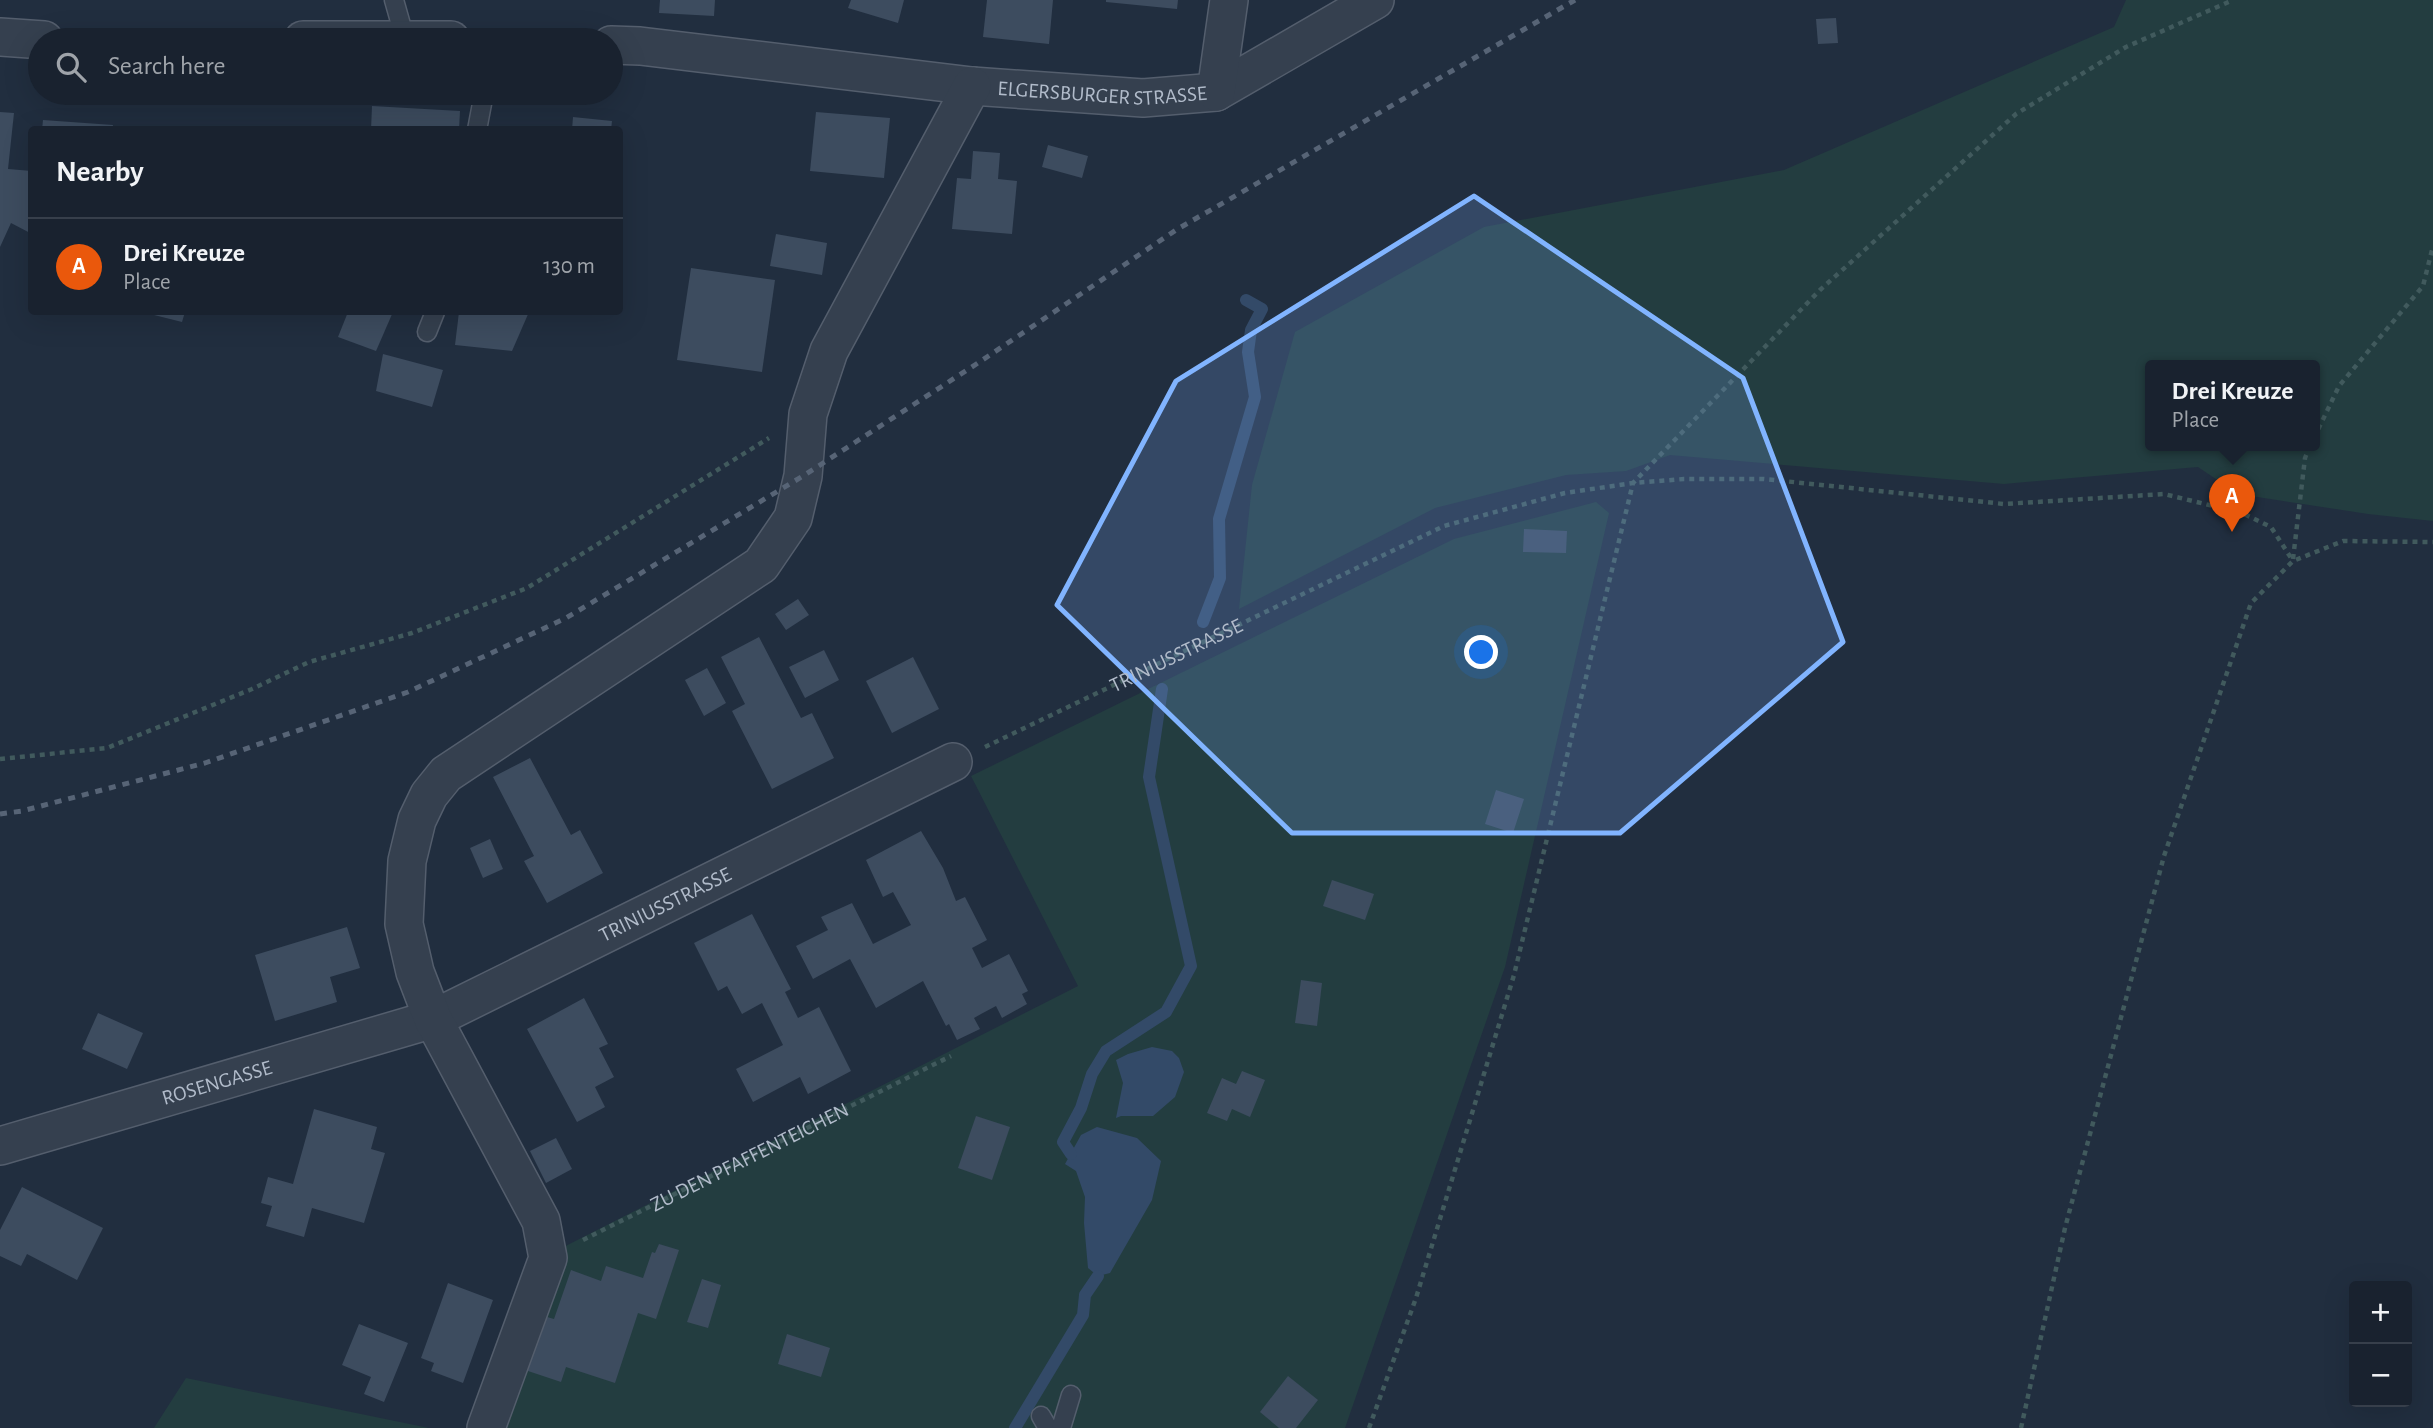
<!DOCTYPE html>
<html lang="en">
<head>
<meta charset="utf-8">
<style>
  :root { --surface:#19222f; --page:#262f3b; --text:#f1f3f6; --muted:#9fa4aa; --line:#373f4b; --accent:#ea580c }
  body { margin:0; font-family:"Alegreya Sans",sans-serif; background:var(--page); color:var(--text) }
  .controls { position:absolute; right:21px; bottom:21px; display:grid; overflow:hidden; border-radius:7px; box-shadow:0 7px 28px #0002 }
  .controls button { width:63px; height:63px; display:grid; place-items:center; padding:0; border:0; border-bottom:2px solid var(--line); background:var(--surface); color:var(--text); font:35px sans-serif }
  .you { position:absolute; left:1482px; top:653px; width:24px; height:24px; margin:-18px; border:5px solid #fff; border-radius:50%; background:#1a73e8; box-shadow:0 0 0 10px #1a73e833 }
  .badge { display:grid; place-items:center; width:46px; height:46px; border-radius:50%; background:var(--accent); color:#fff; font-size:23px; font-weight:700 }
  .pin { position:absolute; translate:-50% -58px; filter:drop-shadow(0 2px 4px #0008) }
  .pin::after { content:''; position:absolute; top:37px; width:24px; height:21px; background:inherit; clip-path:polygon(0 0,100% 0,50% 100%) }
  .popup { position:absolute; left:2145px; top:360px; width:175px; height:91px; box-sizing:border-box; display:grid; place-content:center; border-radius:7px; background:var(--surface); filter:drop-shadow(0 2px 5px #0005); font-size:23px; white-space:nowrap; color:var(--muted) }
  .popup b { font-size:26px; color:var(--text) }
  .popup::after { content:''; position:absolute; left:50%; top:100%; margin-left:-14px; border:14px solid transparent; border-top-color:var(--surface) }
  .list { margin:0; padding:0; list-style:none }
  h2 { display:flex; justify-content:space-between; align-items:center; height:91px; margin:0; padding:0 28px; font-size:30px }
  h2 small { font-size:23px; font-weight:400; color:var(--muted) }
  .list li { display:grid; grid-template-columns:46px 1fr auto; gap:21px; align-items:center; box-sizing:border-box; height:98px; padding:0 28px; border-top:2px solid var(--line) }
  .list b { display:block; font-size:26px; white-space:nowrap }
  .list p { margin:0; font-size:23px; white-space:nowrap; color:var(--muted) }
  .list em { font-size:23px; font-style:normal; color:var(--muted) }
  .icon { flex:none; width:38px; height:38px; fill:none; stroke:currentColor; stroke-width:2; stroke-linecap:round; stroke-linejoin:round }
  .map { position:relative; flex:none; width:2433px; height:1428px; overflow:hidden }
  .search { position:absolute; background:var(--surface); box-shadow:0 7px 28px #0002; left:28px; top:28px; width:595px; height:77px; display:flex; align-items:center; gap:18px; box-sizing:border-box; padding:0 24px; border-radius:38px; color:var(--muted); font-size:26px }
  .panel { position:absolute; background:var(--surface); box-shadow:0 7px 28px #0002; left:28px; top:126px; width:595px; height:189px; border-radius:7px }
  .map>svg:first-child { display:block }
  .green { fill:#233d40; fill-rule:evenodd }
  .water { fill:#334a68 }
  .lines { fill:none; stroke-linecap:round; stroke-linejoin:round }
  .stream { stroke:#334a68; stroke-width:12 }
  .building { fill:#3d4c5f }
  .service-casing { stroke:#545e6d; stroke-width:21 }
  .minor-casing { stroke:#545e6d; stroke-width:40 }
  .path { stroke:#415a5d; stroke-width:4.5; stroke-dasharray:5 5; stroke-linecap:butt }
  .service { stroke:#35404f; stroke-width:18 }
  .minor { stroke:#35404f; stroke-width:37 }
  .rail { stroke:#576476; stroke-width:5; stroke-dasharray:7 7; stroke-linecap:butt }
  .marked { fill:#81b4ff; fill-opacity:0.2; stroke:#81b4ff; stroke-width:5; stroke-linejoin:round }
  .labels { text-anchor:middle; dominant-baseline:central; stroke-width:5; stroke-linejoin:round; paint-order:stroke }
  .street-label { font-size:21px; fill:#b1bbca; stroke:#1b2534 }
</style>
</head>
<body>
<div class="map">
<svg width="2433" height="1428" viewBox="0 0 2433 1428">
  <rect width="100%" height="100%" fill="#212e3f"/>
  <g class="green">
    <path d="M2126,0H2433V521L2368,514L2238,494L2198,467L2004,484L1670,455L1626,471L1566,475L1435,508L1239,609L1252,485L1295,332L1484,227L1784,170L2114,27ZM2150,366H2314V446H2150Z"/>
    <polygon points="1596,502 1609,513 1505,967 1345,1428 477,1428 538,1260 1078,986 971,776 1454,539"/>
    <polygon points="186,1378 429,1428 154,1428"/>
  </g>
  <g class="water">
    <polygon points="1152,1047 1172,1051 1179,1058 1184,1072 1175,1097 1153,1116 1121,1116 1116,1118 1123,1083 1116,1060 1128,1054"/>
    <polygon points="1097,1127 1137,1138 1161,1161 1152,1200 1110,1273 1098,1276 1088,1268 1084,1223 1085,1197 1076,1171 1065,1164 1081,1135"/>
  </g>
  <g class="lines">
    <g class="stream">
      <polyline points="1203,622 1220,578 1219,519 1255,397 1248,352 1251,330 1262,309 1246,300"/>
      <polyline points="1071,1154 1063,1142 1081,1108 1092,1074 1106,1051 1166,1012 1191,966 1149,777 1162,689"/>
      <polyline points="1015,1428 1083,1315 1085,1295 1098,1276"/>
    </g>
  </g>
  <g class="building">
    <polygon points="660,0 715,0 714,16 659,13"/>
    <polygon points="851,0 904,0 898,23 848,8"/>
    <polygon points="987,0 1053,0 1049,44 983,37"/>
    <polygon points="1106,0 1178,0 1177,9 1106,2"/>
    <polygon points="1836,18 1838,43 1818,44 1816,19"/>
    <polygon points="372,106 460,111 459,130 371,130"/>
    <polygon points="0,112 14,113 8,169 32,171 32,234 11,223 0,247"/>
    <polygon points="816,112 890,118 884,178 810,171"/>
    <polygon points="573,117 612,121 611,130 572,130"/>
    <polygon points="43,120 113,125 112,130 42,130"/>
    <polygon points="1048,145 1088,156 1082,178 1042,167"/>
    <polygon points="973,151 1000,153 998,179 1017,181 1012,234 952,229 957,178 971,179"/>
    <polygon points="776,234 827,243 822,275 770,266"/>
    <polygon points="691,268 775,280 762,372 677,360"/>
    <polygon points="142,312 185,312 182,322"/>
    <polygon points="348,312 393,312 376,351 338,337"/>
    <polygon points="459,312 529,312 512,351 455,345"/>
    <polygon points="383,354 443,370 432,407 376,391"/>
    <polygon points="1524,529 1567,531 1566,553 1523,552"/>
    <polygon points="798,599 809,615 786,630 775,614"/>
    <polygon points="759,637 801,718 812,713 834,758 772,789 732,711 745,704 721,657"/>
    <polygon points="824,650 839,680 805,698 789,667"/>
    <polygon points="913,657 939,709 892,733 866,681"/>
    <polygon points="707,668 726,703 704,716 685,680"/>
    <polygon points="530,758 571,835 580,830 603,873 547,903 524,861 534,856 493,777"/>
    <polygon points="1496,790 1524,799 1513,833 1485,824"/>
    <polygon points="921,831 943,868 956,901 965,897 987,940 972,948 982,968 1009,954 1028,991 1022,994 1027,1004 1002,1018 996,1006 981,1014 974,1018 980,1029 957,1040 949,1024 946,1026 923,981 876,1008 850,959 813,979 796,946 828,930 821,917 852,903 873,944 911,925 893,892 883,897 866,860"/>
    <polygon points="490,839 503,869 483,878 470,848"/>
    <polygon points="1332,880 1374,894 1365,920 1323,906"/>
    <polygon points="752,914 791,989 785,992 798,1018 819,1007 851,1071 808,1094 800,1077 753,1102 736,1069 783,1045 762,1003 742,1014 727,986 718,991 694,943"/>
    <polygon points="347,927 360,968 330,977 337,1002 275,1021 255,955"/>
    <polygon points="1301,980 1322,983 1317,1026 1295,1023"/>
    <polygon points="584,998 608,1044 599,1048 614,1077 595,1087 605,1107 577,1122 527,1029"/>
    <polygon points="98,1013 143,1033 127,1069 82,1049"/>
    <polygon points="1242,1071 1265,1080 1250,1117 1232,1109 1227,1121 1207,1113 1222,1078 1236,1084"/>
    <polygon points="314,1109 377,1127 371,1149 385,1153 364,1223 312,1208 304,1237 266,1226 272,1206 261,1203 268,1177 293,1184"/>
    <polygon points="976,1116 1010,1127 992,1180 958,1168"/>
    <polygon points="556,1138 572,1169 546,1183 530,1151"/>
    <polygon points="22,1187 103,1228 77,1280 27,1254 21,1266 0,1256 0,1230"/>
    <polygon points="659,1244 679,1250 656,1319 638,1313 615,1383 566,1367 561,1382 522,1369 540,1315 554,1319 571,1270 601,1281 606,1266 643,1278 652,1252 655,1253"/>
    <polygon points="702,1279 721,1285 708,1328 687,1322"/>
    <polygon points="448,1283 493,1300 463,1383 431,1371 434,1363 421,1358"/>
    <polygon points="359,1324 408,1343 384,1402 364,1394 371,1377 342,1365"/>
    <polygon points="787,1334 830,1348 821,1377 778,1364"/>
    <polygon points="1288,1376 1318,1400 1296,1428 1279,1428 1260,1412"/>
  </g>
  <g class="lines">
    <g class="service-casing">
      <g id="service">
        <polyline points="394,0 405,39"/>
        <polyline points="477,130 484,93"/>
        <polyline points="427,332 435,312"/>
        <polyline points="1041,1416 1048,1428"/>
        <polyline points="1061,1428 1071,1395"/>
      </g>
    </g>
    <g class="minor-casing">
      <g id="minor">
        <polyline points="0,37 44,40"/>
        <polyline points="303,40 451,40"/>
        <path id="s3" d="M611,45L640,46L972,86L1143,98L1216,92L1375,0"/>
        <polyline points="1216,92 1229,0"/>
        <path id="s4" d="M0,1146L433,1019L953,762"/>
        <polyline points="486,1428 548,1258 541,1221 433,1019 415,972 404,924 407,861 417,820 429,795 446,774 761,565 793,518 803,476 808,414 829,351 972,86"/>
      </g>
    </g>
    <g class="path">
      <polyline points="2314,438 2339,386 2423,286 2433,246"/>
      <polyline points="2293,559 2305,458 2310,446"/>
      <path id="s1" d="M985,747L1444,526L1565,493L1633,483L1684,479H1764L2004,504L2164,494L2242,513L2271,527L2293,561"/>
      <polyline points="0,759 107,748 252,689 309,662 412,633 527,588 769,438"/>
      <path id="s2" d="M583,1240L951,1056"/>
      <polyline points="1369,1428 1416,1298 1514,975 1633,483 1820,290 2016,114 2126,47 2233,0"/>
      <polyline points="2021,1428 2065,1228 2164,856 2251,603 2293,561 2343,541 2433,542"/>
    </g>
    <use href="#service" class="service"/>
    <use href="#minor" class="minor"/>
    <polyline class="rail" points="0,814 22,811 205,763 408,692 566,618 803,476 981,361 1176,230 1575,0"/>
  </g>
  <path class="marked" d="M1474,196L1743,378L1843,642L1620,833H1292L1057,605L1176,381Z"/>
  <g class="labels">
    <g class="street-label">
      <text stroke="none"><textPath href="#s3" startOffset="494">ELGERSBURGER STRASSE</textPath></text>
      <text stroke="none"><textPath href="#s1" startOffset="212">TRINIUSSTRASSE</textPath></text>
      <text stroke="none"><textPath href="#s4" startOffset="710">TRINIUSSTRASSE</textPath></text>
      <text stroke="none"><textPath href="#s4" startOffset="226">ROSENGASSE</textPath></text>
      <text stroke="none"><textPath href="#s2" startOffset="186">ZU DEN PFAFFENTEICHEN</textPath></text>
    </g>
  </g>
</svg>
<div class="controls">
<button>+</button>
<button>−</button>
</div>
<div class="you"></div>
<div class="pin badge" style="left:2232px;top:532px">A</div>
<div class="popup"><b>Drei Kreuze</b>Place</div>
<div class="search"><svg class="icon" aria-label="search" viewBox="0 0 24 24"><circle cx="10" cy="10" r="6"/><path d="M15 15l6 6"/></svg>Search here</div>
<section class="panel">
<h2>Nearby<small></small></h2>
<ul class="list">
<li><span class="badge">A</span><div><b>Drei Kreuze</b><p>Place</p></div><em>130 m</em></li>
</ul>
</section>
</div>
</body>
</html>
